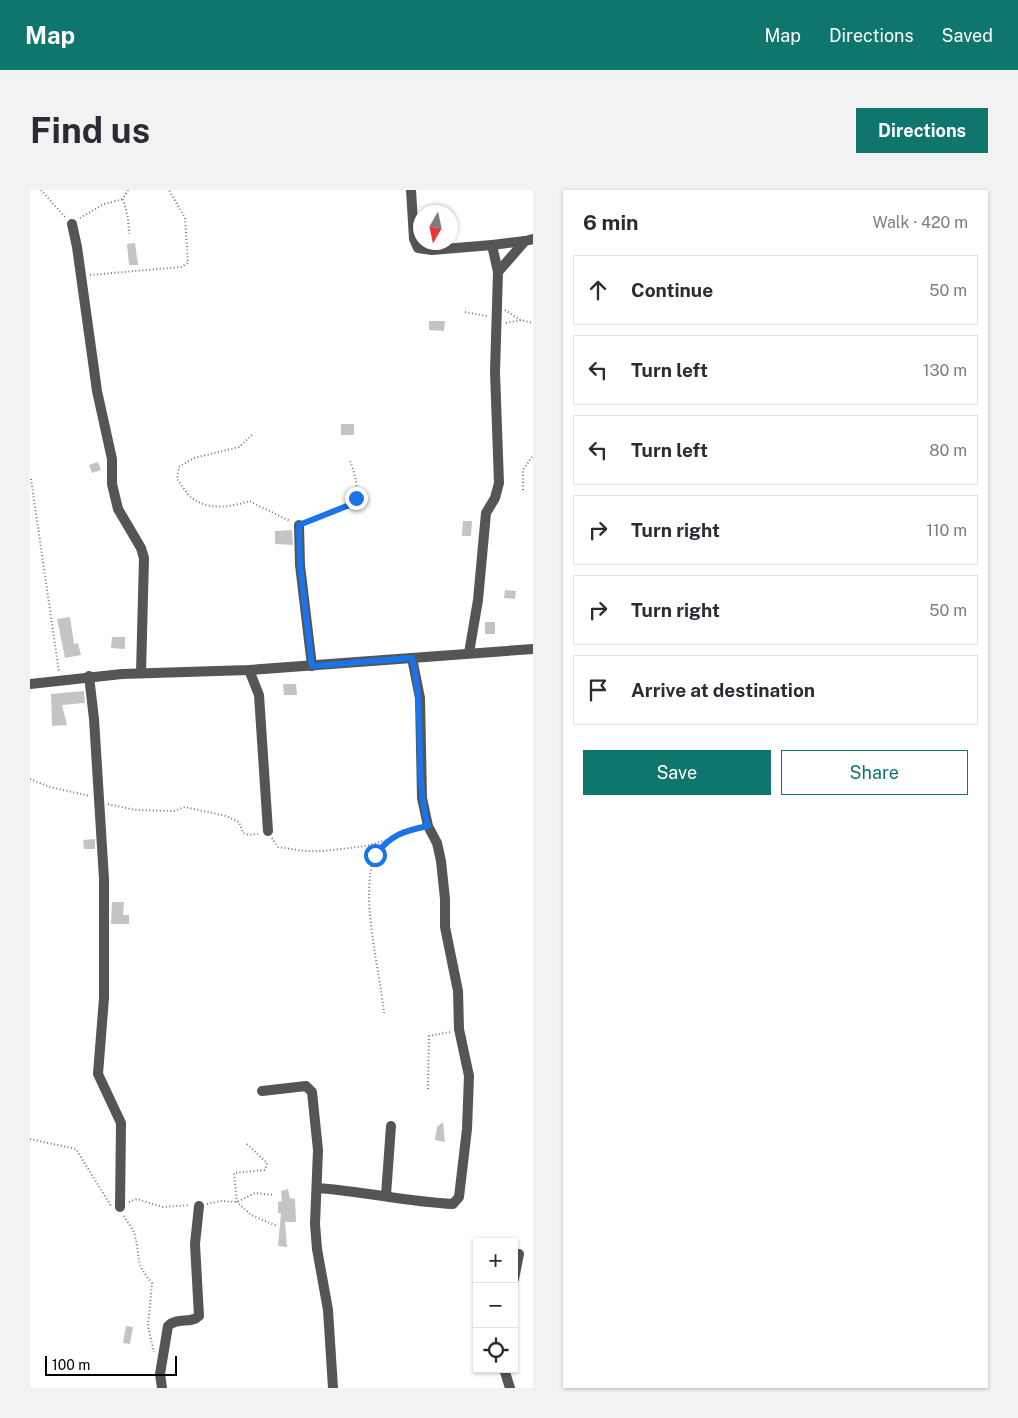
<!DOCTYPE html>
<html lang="en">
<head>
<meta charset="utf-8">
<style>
  :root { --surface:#fff; --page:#f2f2f3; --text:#2b2b33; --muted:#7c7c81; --line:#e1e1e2; --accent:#0f766e }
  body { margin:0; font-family:"Public Sans",sans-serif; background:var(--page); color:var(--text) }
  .controls { position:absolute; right:15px; bottom:15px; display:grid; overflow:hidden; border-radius:0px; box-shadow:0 1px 4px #0004 }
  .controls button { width:45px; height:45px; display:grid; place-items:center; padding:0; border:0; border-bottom:1px solid var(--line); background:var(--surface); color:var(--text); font:25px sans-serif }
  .compass { position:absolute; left:383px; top:15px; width:45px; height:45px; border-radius:50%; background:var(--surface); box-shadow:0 1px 4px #0004; rotate:189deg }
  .scale { position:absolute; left:15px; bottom:12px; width:132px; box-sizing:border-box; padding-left:5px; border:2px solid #000; border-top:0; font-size:14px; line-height:18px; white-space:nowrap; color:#000; -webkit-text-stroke:4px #fff; paint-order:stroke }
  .stop { position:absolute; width:15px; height:15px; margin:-11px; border:4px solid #1a73e8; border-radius:50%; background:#fff }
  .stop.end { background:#1a73e8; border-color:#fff; box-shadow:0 1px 5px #0008 }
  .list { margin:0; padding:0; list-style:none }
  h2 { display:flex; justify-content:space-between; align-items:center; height:65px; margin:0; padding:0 20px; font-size:21px }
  h2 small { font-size:16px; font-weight:400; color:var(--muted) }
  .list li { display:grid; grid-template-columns:32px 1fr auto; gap:15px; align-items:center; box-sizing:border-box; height:70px; margin:0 10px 10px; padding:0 10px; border:1px solid var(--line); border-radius:0px }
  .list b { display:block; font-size:19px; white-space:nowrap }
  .list em { font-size:16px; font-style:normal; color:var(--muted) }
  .actions { display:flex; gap:10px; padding:15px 20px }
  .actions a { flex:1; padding:11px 0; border:1px solid var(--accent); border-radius:0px; text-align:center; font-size:18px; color:var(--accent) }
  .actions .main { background:var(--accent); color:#fff }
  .icon { flex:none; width:28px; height:28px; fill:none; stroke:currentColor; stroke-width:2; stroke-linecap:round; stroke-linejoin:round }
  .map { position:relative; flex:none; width:503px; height:1198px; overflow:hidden; border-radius:0px }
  header { display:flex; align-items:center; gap:30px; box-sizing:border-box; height:70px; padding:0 25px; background:var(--accent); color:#fff }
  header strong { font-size:24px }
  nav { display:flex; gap:28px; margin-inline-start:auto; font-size:18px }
  .intro { display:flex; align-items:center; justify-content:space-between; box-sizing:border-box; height:120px; padding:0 30px }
  h1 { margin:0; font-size:35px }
  .button { padding:12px 22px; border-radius:0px; background:var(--accent); color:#fff; font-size:18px; font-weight:700 }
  main { display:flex; gap:30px; padding:0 30px }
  aside { flex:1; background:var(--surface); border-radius:0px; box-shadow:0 1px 4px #0004 }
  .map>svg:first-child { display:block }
  .building { fill:#c4c4c4 }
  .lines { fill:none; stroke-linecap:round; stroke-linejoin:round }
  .path { stroke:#777; stroke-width:2; stroke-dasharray:1 2.5; stroke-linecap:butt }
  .minor { stroke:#555; stroke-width:10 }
  .route { stroke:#1a73e8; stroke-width:6 }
</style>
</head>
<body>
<header>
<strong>Map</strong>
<nav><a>Map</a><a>Directions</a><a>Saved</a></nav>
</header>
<div class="intro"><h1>Find us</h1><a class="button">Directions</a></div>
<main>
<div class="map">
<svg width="503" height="1198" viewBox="0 0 503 1198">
  <rect width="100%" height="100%" fill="#fff"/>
  <g class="building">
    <polygon points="105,53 108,75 99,75 97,54"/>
    <polygon points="399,131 415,131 414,141 399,140"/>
    <rect x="311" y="234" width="13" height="11"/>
    <polygon points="68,272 71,280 62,283 59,275"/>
    <polygon points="433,331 442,331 441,346 432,346"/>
    <polygon points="262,340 263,355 245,354 245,341"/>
    <polygon points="475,400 486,401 485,409 474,408"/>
    <polygon points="40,427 44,454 48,453 51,465 35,468 27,429"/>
    <rect x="455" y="432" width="10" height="12"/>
    <polygon points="82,447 95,447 95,459 81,458"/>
    <polygon points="253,494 266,494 267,505 254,505"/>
    <polygon points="54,501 55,513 32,515 37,535 22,536 21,504"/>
    <polygon points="65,649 65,659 54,659 53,650"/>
    <polygon points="82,712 94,712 93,725 99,725 99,734 81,734"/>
    <polygon points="413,932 415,952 405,950 407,937"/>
    <polygon points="258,999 260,1008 265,1009 266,1032 255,1032 257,1057 248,1056 251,1023 248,1023 248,1012 252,1011 251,1001"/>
    <polygon points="96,1136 103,1137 100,1154 93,1153"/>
  </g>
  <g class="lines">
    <g class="path">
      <polyline points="11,0 35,27"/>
      <polyline points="98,0 93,9 98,28 99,44"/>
      <polyline points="50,28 74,14 93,9"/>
      <polyline points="60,85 151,77 158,73 155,28 139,0"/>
      <polyline points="475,120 490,130"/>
      <polyline points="435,122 457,126"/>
      <polyline points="476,133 491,130 503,133"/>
      <path d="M222,245L209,257L164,268L149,277L147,289C152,295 156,304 162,308C179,321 201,317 219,311L260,331"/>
      <polyline points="1,289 29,482"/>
      <polyline points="493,300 493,280 503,265"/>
      <path d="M278,332L322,314C331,302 325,284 320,271"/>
      <polyline points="0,589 20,597 60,606"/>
      <polyline points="78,614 105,620 144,621 155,617 196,626 209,632 213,643 219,645 228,644"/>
      <polyline points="242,648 248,657 274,661 294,661 336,656 357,650"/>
      <path d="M354,823C350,781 329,704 345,666C352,649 372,641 389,638"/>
      <polyline points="398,899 399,846 420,842"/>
      <polyline points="0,949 46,959 81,1016"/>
      <polyline points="217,954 237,973 235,980 204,983 207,1012 221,1025 247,1036"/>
      <polyline points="99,1012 107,1009 133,1017 160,1015"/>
      <polyline points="177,1014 190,1011 207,1012 225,1003 244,1005"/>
      <path d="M94,1026C97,1032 104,1039 105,1046C111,1069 104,1072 122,1093L118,1136L124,1162"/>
    </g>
    <g class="minor">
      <polyline points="381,0 384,49 388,58 402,60 462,55 468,82 465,182 469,293 465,308 456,323 448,410 439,463"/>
      <polyline points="42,34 47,57 67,201 82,269 82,294 88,319 111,358 114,368 111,483"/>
      <polyline points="462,55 495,51"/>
      <polyline points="468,82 495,51 503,49"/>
      <polyline points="269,335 270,375 282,476"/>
      <polyline points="219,480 229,505 238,641"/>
      <polyline points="59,486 64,529 74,689 74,808 68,884 91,933 90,1017"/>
      <polyline points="0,494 92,484 219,480 503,459"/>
      <polyline points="232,901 276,896 282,902 288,960 285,1034 287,1059 298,1120 303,1198"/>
      <path d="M287,998C333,1001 377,1012 423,1014L429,1007L437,939L439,886L429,839L428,801L415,737V709L411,671L407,653L398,636L392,608L390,508L382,468"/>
      <polyline points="356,1005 361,936"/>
      <polyline points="484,1089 489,1064"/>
      <polyline points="474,1179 480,1198"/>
      <path d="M132,1198L130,1184L138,1136C147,1127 161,1134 169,1126L165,1054L169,1016"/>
    </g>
  </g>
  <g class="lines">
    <path class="route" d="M326,308L322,314L269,335L270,375L282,476L382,468C396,524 383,581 398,636C373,641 361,645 345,665"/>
  </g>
</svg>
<div class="controls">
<button>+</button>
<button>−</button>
<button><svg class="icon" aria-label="locate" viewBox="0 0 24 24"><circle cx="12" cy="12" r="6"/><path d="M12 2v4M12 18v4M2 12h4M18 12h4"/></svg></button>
</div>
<svg class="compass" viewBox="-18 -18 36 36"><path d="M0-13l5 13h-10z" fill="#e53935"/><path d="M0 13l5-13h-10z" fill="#7c7c81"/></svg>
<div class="scale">100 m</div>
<div class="stop" style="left:345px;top:665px"></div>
<div class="stop end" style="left:326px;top:308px"></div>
</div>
<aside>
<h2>6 min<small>Walk · 420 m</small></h2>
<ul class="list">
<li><svg class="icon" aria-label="ahead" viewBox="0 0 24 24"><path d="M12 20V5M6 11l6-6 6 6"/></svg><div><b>Continue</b></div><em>50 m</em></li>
<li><svg class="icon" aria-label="left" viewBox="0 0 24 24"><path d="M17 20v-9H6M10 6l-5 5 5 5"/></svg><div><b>Turn left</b></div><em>130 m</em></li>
<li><svg class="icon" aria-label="left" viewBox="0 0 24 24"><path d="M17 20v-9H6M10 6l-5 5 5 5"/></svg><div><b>Turn left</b></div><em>80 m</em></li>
<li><svg class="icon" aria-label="right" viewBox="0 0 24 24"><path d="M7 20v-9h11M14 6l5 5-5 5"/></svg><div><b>Turn right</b></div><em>110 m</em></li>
<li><svg class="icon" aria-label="right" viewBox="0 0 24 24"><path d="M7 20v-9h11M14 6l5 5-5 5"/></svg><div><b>Turn right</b></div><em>50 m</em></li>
<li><svg class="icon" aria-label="arrive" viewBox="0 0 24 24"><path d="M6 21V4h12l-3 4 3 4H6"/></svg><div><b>Arrive at destination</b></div></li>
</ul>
<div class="actions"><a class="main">Save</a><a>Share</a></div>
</aside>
</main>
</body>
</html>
